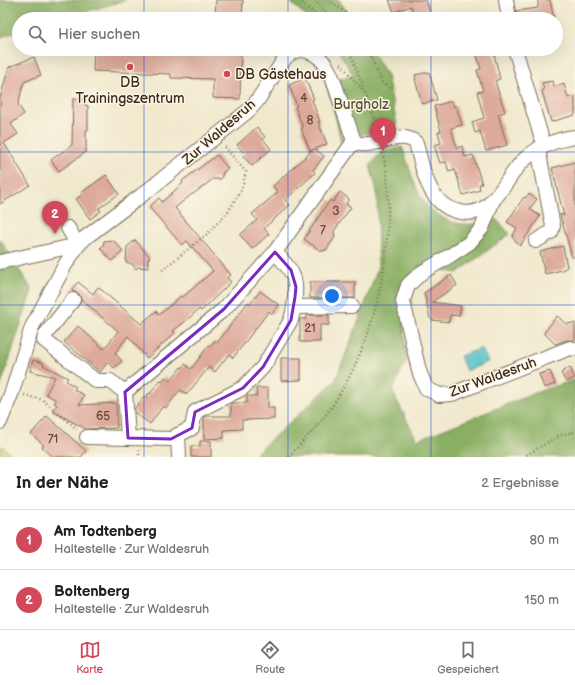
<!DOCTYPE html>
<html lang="de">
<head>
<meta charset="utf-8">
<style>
  :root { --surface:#fff; --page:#f2f2f2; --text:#202124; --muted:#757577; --line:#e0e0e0; --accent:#d1495b }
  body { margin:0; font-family:"Balsamiq Sans",sans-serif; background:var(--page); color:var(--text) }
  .you { position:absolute; left:332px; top:296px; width:14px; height:14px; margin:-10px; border:3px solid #fff; border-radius:50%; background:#1a73e8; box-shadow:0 0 0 6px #1a73e833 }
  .badge { display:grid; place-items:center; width:26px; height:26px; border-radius:50%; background:var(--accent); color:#fff; font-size:13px; font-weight:700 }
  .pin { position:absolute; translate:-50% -33px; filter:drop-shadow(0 1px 2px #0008) }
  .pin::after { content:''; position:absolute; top:21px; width:14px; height:12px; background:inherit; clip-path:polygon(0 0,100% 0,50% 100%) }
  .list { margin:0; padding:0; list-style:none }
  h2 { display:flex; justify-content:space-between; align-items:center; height:52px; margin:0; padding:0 16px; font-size:17px }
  h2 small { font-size:13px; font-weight:400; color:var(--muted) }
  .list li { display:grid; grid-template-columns:26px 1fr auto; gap:12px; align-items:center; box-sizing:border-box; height:60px; padding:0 16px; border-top:1px solid var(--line) }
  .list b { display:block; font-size:15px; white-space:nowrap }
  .list p { margin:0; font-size:13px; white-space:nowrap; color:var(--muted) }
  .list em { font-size:13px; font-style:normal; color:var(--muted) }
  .icon { flex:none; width:22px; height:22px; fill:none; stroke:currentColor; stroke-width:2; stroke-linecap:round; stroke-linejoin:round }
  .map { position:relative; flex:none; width:575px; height:457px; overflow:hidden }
  .search { position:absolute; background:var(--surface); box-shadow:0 4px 16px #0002; left:12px; right:12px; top:12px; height:44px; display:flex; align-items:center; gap:10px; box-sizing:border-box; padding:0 14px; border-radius:22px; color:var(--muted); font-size:15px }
  .sheet { height:172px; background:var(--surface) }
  nav { display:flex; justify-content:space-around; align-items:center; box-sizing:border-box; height:56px; border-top:1px solid var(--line); background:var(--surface); font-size:11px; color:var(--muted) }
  nav a { display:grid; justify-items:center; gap:2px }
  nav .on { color:var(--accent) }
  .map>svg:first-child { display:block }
  .green { fill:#accb72; stroke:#747a48 }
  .forest { fill:#89af64; stroke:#626c41 }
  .water { fill:#53c1c8; stroke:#477673 }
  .building { fill:#dda99a }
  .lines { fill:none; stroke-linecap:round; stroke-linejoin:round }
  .minor-casing { stroke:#7a6d5b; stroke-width:16 }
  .path { stroke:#7a6d5b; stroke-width:2.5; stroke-dasharray:1 3; stroke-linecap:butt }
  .minor { stroke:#fff; stroke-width:14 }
  .path-bridge { stroke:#7a6d5b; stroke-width:2.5; stroke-dasharray:1 3; stroke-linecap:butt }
  .marked { fill:none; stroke:#7b2cbf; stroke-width:3; stroke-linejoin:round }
  .grid { fill:none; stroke:#1d4ed8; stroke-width:1; stroke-opacity:0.55 }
  .poi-dot { fill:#d1495b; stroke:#fcf5e5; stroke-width:1.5 }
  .labels { text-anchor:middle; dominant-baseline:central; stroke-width:3; stroke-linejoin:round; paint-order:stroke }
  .number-label { font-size:12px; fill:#644a3d }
  .poi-label { font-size:14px; fill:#3b2a1e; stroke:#fcf5e5; text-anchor:start }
  .park-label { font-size:14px; fill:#575233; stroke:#fcf5e5 }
  .street-label { font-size:14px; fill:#3b2a1e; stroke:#fcf5e5 }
</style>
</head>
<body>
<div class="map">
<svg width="575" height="457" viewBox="0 0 575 457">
  <rect width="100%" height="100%" fill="#fcf5e5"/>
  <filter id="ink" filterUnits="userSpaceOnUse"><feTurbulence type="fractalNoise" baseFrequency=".025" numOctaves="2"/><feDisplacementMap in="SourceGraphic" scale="8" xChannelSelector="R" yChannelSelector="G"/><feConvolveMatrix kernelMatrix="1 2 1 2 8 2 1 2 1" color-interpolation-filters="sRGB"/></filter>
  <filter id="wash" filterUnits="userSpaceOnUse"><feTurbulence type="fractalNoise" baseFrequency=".012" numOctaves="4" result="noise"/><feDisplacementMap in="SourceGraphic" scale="16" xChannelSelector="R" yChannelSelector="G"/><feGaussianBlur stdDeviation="0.9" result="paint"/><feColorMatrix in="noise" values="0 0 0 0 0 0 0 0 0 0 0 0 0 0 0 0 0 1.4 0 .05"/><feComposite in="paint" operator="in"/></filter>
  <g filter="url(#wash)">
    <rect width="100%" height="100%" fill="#f0e9cd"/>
    <polygon class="green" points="2,446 15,457 0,457 0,450"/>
    <g class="forest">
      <polygon points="0,0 126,0 61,19 19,19 19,31 1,37 0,41"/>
      <polygon points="288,0 339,0 352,19 309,19"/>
      <path d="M337,49H371L387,75L397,125L360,135L342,149C337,121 330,88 316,63L331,81L354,76Z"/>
      <path d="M402,147C408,162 412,180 419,194C431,215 455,229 479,223C484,221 489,218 493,216L510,234L457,273L437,269L413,287L403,315L407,359L392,391L417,440L540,391L575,380V457H252L335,381L361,315L378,267L377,191L370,166L380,153Z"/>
      <polygon points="0,239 32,290 0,388"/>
    </g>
    <polygon class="water" points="482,348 488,362 466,371 460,356"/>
    <g id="blocks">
      <g class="building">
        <polygon points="216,0 243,0 242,19 215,19"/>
        <polygon points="389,0 426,0 432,19 415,19 411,6 394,12"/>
        <polygon points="538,0 550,0 554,19 517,19 516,11 538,8"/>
        <polygon points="94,49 241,49 240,99 213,98 213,79 171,78 171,74 93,71"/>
        <polygon points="475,49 493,49 500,79 495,81 505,112 498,114 507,145 486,151 480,131 475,133 472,122 484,118 477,92 483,91 477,70 481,69"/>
        <polygon points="34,57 41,75 24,82 18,104 24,114 11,124 18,134 4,143 30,185 0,204 0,98 9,67"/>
        <polygon points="429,72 437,100 422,104 415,79 416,79 415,75"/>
        <polygon points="305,78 314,99 312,100 320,122 318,122 327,144 315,149 324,156 313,170 315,173 285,200 290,205 264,228 269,234 252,249 240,235 257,220 252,214 278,192 273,186 314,149 310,151 301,129 303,128 295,107 297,106 289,85"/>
        <polygon points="553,81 554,87 564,84 568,98 575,96 575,115 551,122 542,91 544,90 542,83"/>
        <polygon points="73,99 85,99 85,105 88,106 88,130 86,130 86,152 59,171 51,160 72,145"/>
        <polygon points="452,101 454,107 456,106 462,125 451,128 457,148 462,146 465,157 473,155 482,184 479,184 480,190 463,195 455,170 449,172 446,162 440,163 434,145 441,143 438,132 441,131 434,106"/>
        <polygon points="257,127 265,137 263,139 271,149 252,166 243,156 245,154 237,145"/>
        <polygon points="217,155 228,169 223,172 221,179 213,179 193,194 192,194 175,208 231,275 227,278 231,282 201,311 199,309 187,320 173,331 175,333 147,358 128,336 115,353 122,361 114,368 108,362 100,372 64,342 78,326 104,349 118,331 81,299 79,294 71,290 78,282 93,294 98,287 141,324 156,311 159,315 181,296 183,297 213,271 187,241 182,245 149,207 159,198 162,202 183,183 182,181"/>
        <polygon points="575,162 575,257 572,257 560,214 564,216 552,168"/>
        <polygon points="106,175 119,194 99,208 101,211 90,219 76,199 82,195 81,193"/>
        <polygon points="340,192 349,199 346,204 351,207 334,231 335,237 326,250 321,251 304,239 330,200 333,202"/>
        <polygon points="529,194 537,199 530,209 540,216 520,246 512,237 517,228 507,222 524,197 525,198"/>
        <polygon points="113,240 123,251 112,261 100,248 103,246 104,241"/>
        <polygon points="135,240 150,257 148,259 148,268 138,267 136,269 131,263 126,263 127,247"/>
        <polygon points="563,246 567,267 562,270 545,274 540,252"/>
        <polygon points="451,275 457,285 432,302 461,306 459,316 450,315 449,322 432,320 430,318 424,293"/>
        <rect x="310" y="282" width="45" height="16"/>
        <polygon points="260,291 279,305 272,314 269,311 233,358 229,354 215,372 209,367 187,394 180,390 166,408 163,406 150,424 135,413 135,408 144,396 146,398 149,393 150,394 160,380 162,381 165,377 170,381 181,367 182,368 185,364 191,369 209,345 211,346 214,341 217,343 248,302 250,304"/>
        <polygon points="307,315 329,315 329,325 320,325 320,342 300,342 300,319 307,319"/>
        <polygon points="557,316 566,324 575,323 575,340 567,340 555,344 544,333"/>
        <polygon points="281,358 301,358 301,380 281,381"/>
        <polygon points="33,360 44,363 43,365 68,378 66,381 76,387 74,390 84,395 79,405 116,403 117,428 86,429 52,411 57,405 54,403 56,400 46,394 55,377 30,371"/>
        <polygon points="570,367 575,378 566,382 561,373"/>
        <polygon points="550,371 555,384 544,388 539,374"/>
        <polygon points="256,388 268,388 268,408 274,408 274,419 242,420 242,429 224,430 224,438 204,439 204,417 207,416 231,416 231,403 247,403 247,396 257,396"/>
        <polygon points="47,416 86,451 81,457 53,457 42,447 44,445 31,434"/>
        <polygon points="200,441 211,441 211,457 191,457 191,446 200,446"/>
      </g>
    </g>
  </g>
  <g filter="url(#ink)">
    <use href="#blocks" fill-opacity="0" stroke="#7a6d5b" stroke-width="1"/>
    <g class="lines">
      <g class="minor-casing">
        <g id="minor">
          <polyline points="506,0 509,19"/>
          <polyline points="515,49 544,146"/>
          <polyline points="493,200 482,228 469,243 451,255 421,273 408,285 403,301 419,371 426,388 439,395 452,394 570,348 575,349"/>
          <polyline points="68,228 78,245"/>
          <polyline points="536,241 551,232 553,226 538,149"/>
          <path d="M275,252C294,273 298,277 294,307"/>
          <polyline points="0,262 78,245"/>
          <polyline points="73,300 45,335 44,340 96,381 110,381 125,392 224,309 275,252 354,141"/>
          <polyline points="125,392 128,438"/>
          <path d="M0,422L12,392L32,327L65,265L78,245L86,237L142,195L248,111L257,101L285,58C292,52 298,48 307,51C330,57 335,87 342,106C346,118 350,129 354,141C368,153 401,127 416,143C423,169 428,207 461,212C470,214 479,212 487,206C503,193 510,172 525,159C538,147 557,139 575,137"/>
          <polyline points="178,435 192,428 195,412 243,388 263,367 291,320 294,307 352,306"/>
          <polyline points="87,437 171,439 178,435 179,457"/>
        </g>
      </g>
      <g class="path">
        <polyline points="299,0 320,19"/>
        <polyline points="315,0 330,19"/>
        <polyline points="329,0 347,14 349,19"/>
        <polyline points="348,49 353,60 374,118"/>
        <polyline points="367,49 382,82 389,88 396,88"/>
        <polyline points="341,64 362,90"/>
        <polyline points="162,270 207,234 228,212 242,188 246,172 223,145"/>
        <polyline points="24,395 43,400 77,429"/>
        <polyline points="139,450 139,457"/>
        <path d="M289,457C303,441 318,426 330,409C335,402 339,395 343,388C380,324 394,241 386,168"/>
        <polyline points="523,457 560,435 575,432"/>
      </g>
      <use href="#minor" class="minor"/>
      <polyline class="path-bridge" points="374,118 386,168"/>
    </g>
  </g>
  <path class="marked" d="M275,252L291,270L296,287L295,297L291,320L263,367L243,388L195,412L192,428L171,439L128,438L125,392L224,309Z"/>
  <path class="grid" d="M144,0V19M288,0V19M431,0V19M144,49V457M288,49V457M431,49V457M0,152H575M0,305H575"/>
  <g class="poi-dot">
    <circle cx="130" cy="67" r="4"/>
    <circle cx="227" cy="74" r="4"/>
  </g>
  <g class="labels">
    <g class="number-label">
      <text x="304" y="98">4</text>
      <text x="310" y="120">8</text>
      <text x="336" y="211">3</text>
      <text x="323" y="230">7</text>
      <text x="310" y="328">21</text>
      <text x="103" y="416">65</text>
      <text x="53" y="439">71</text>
    </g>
    <g class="poi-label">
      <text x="235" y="74">DB Gästehaus</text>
      <text x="130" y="82" text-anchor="middle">DB<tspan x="130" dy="16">Trainingszentrum</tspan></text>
    </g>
    <g class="park-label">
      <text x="361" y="104">Burgholz</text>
    </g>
    <g class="street-label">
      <text transform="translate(219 132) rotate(-41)">Zur Waldesruh</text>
      <text transform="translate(493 377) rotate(-20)">Zur Waldesruh</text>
    </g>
  </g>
</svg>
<div class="you"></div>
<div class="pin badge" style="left:383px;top:151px">1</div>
<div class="pin badge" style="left:55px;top:234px">2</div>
<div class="search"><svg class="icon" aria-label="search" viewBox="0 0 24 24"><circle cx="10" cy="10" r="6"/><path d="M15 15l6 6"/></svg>Hier suchen</div>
</div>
<section class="sheet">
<h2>In der Nähe<small>2 Ergebnisse</small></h2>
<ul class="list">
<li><span class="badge">1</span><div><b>Am Todtenberg</b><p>Haltestelle · Zur Waldesruh</p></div><em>80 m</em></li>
<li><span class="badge">2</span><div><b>Boltenberg</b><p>Haltestelle · Zur Waldesruh</p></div><em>150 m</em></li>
</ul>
</section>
<nav>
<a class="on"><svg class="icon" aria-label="map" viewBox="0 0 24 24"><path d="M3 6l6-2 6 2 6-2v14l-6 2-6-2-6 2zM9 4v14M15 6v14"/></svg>Karte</a>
<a><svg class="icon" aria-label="directions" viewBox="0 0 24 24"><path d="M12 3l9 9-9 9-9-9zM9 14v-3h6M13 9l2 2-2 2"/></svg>Route</a>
<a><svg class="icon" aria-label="saved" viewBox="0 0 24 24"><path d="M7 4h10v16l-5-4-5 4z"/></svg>Gespeichert</a>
</nav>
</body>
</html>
